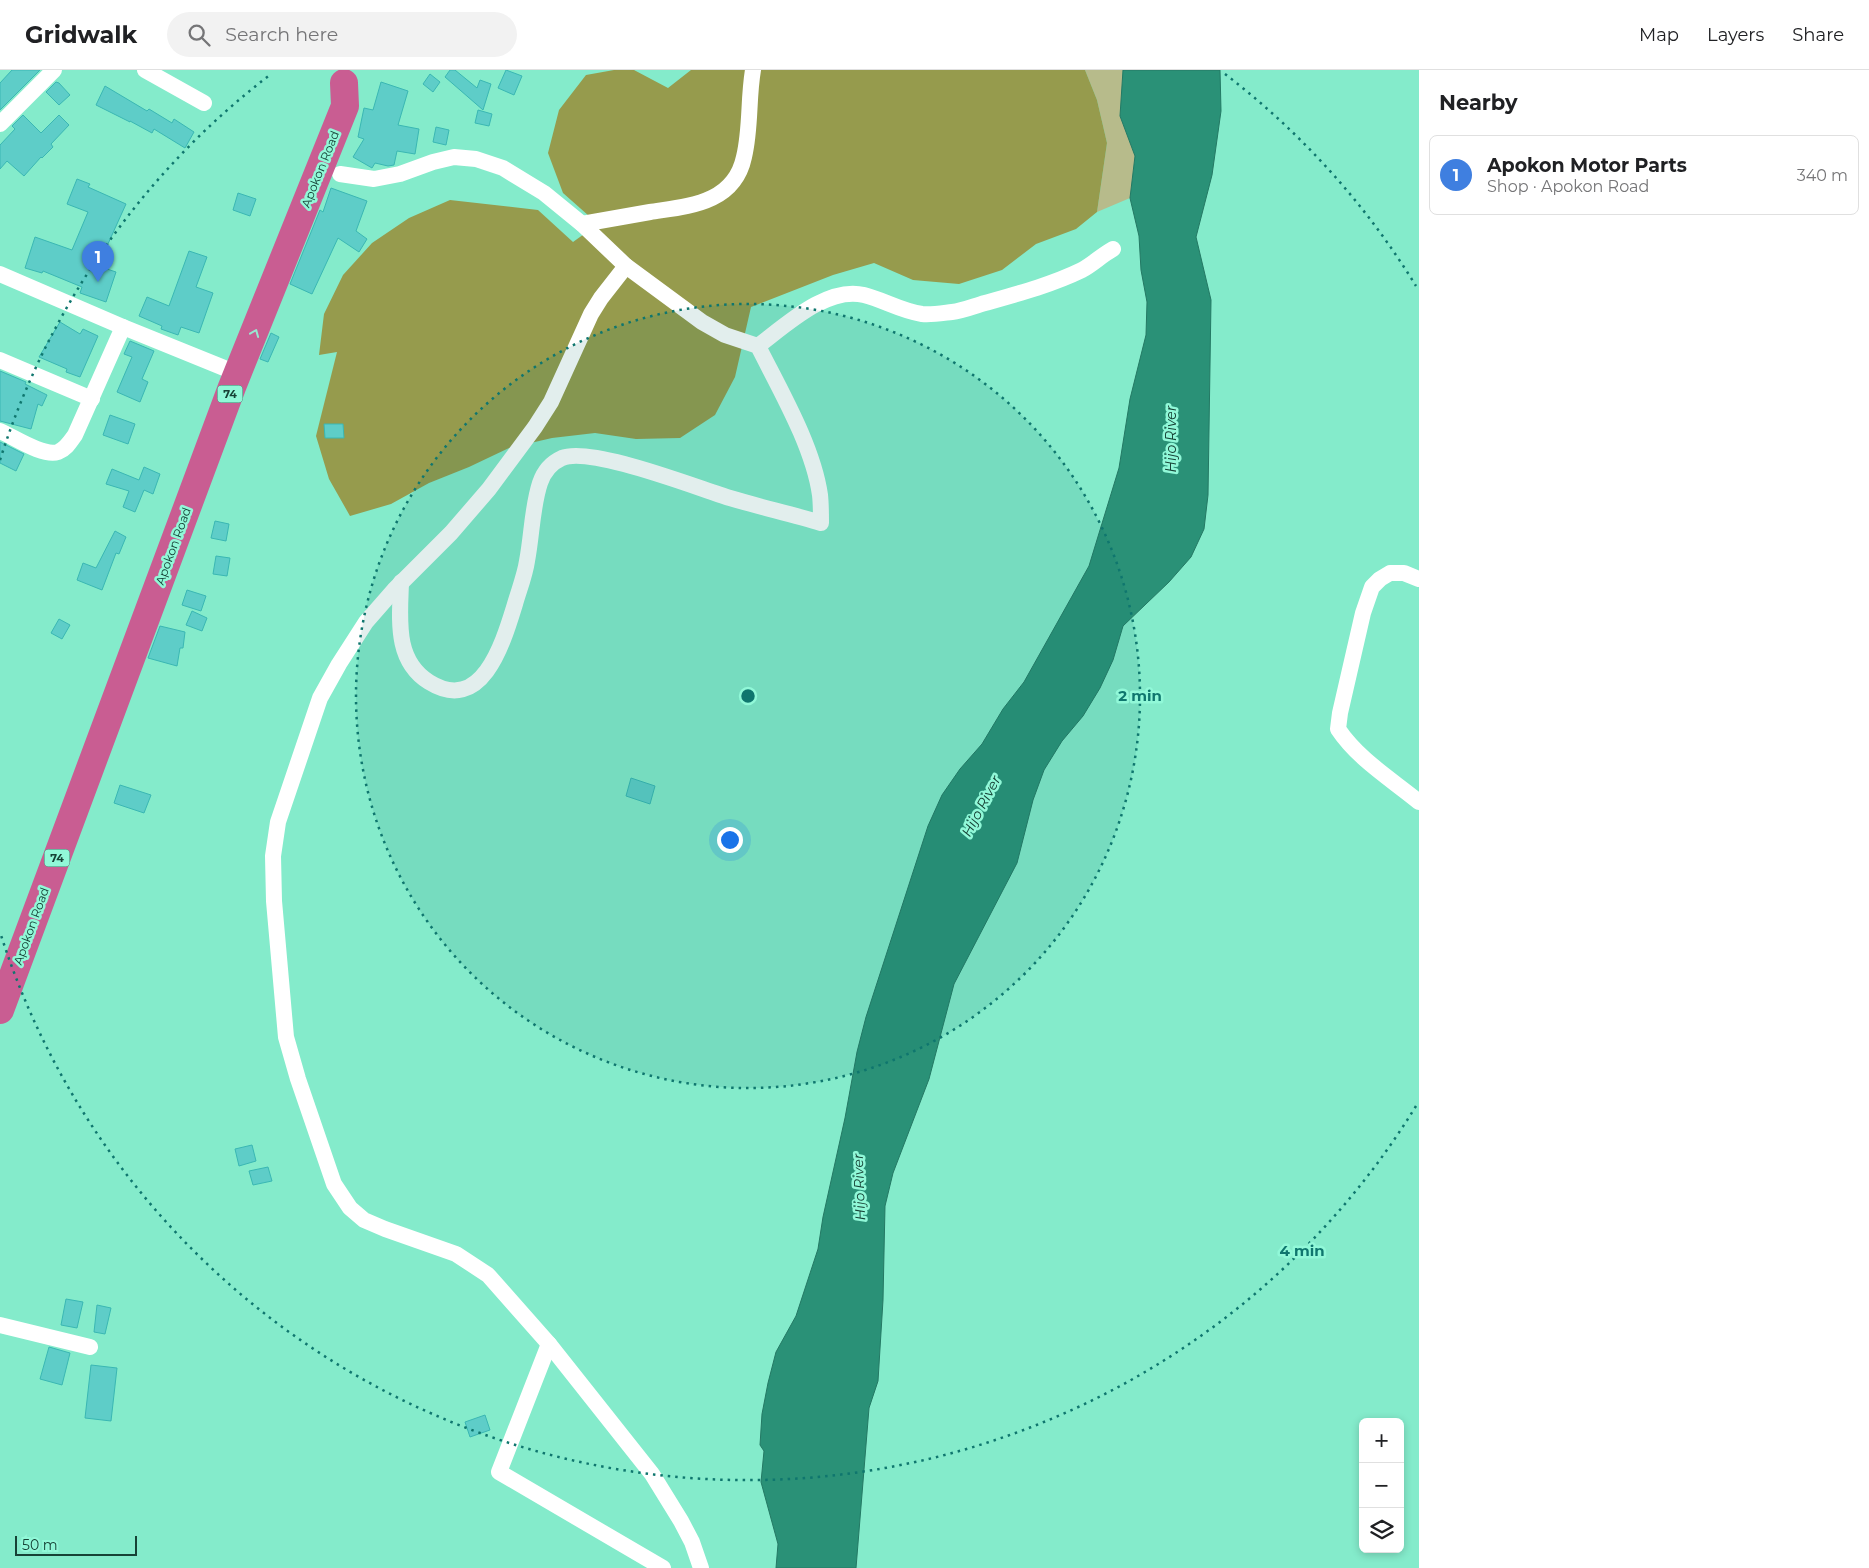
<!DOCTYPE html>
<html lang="en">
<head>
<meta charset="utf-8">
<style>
  :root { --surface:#fff; --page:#f2f2f2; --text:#202124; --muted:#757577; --line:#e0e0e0; --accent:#b45309 }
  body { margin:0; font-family:Montserrat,sans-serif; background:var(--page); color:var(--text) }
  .controls { position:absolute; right:15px; bottom:15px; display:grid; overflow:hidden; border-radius:8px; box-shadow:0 2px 8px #0003 }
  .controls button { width:45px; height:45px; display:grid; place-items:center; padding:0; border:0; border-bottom:1px solid var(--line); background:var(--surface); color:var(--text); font:25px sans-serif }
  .scale { position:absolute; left:15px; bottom:12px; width:122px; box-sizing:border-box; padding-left:5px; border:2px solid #164236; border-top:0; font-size:14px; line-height:18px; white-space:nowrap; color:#164236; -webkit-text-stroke:4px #91f8d8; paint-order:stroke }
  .you { position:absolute; left:729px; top:769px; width:18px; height:18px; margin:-12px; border:4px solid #fff; border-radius:50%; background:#1a73e8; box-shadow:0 0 0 8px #1a73e833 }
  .badge { display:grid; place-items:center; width:32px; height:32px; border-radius:50%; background:var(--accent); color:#fff; font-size:16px; font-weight:700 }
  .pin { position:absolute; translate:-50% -41px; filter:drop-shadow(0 1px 2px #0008) }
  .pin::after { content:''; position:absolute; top:26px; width:18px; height:15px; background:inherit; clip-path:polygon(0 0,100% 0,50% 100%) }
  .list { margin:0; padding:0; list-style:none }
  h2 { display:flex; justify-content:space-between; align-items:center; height:65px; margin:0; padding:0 20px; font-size:21px }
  h2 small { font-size:16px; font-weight:400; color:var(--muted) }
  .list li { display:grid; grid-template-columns:32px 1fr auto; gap:15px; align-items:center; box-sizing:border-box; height:80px; margin:0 10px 10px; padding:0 10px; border:1px solid var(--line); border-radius:8px }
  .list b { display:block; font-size:19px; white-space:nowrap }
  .list p { margin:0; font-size:16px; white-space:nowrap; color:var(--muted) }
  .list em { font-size:16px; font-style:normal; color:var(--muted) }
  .icon { flex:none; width:28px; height:28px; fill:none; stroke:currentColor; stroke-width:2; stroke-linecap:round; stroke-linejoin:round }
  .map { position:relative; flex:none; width:1419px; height:1498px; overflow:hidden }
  header { display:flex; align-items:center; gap:30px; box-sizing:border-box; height:70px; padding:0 25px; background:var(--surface); border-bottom:1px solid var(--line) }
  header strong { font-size:24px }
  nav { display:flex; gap:28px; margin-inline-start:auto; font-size:18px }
  .search { width:350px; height:45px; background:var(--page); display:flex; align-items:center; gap:12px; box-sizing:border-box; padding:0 18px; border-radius:28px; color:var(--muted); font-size:19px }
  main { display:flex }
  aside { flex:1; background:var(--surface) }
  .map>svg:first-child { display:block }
  .green { fill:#b7bb8b }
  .forest { fill:#969b4d }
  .water { fill:#2a9177; stroke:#247964 }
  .building { fill:#5ecdc8; stroke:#3ab7b3 }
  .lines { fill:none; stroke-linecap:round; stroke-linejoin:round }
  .street { stroke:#fff; stroke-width:16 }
  .highway { stroke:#c95d92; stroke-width:28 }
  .oneway { stroke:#97e8d1 }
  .ring { fill:none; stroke:#0f766e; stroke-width:2.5; stroke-dasharray:2.5 5 }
  .labels { text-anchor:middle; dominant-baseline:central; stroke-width:5; stroke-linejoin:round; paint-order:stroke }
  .shield { fill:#91f8d8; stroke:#3b7967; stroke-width:1 }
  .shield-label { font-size:11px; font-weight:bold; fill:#164236 }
  .street-label { font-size:12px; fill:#164236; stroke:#91f8d8 }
  .water-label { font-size:14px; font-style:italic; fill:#164135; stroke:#91f8d8 }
  .centre { fill:#0f766e; stroke:#91f8d8; stroke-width:2.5 }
  .ring-label { font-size:15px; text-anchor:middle; font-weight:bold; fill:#0f766e; stroke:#91f8d8; stroke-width:5; stroke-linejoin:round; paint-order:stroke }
</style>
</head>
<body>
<header>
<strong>Gridwalk</strong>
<div class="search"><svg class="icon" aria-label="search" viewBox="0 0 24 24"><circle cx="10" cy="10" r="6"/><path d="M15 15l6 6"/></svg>Search here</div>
<nav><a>Map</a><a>Layers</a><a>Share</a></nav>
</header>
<main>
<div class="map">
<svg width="1419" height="1498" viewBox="0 0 1419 1498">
  <rect width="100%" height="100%" fill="#84ebcb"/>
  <polygon class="green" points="1085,0 1123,0 1120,46 1135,86 1130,128 1097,142 1107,73 1097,30"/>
  <polygon class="forest" points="614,0 634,0 668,18 691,0 1085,0 1097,30 1107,73 1097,142 1076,159 1036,174 1002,200 959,214 913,210 874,193 833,205 751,237 735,307 715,345 680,368 636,369 595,363 552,368 509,378 469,397 429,413 391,434 350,446 329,409 316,366 337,282 319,285 324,244 343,205 372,173 409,148 450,130 538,140 573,172 598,154 563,123 548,83 559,40 586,5"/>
  <polygon class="water" points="1123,0 1220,0 1221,41 1212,105 1196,167 1211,230 1208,425 1204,459 1191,487 1169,512 1123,556 1113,590 1100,618 1083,646 1062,671 1044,700 1033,730 1017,793 954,914 929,1009 893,1103 885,1136 883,1230 878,1311 869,1338 856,1498 776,1498 778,1474 761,1412 764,1381 760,1375 762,1344 768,1313 776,1282 796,1246 818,1179 823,1147 845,1048 857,982 866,947 928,756 942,725 960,699 982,674 1003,639 1024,612 1089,496 1119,398 1130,329 1146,265 1147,232 1141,200 1139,166 1130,128 1135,86 1120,46"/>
  <g class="building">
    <polygon points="12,0 40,0 0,40 0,13"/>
    <polygon points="450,0 455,0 477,18 480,10 491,14 483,40 445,7"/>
    <polygon points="506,0 522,6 514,25 498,18"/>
    <polygon points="430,4 440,12 433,22 423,14"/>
    <polygon points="56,12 59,13 70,25 59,35 46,22"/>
    <polygon points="381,12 408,21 398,55 419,59 415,84 397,81 394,95 388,96 375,93 372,98 353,87 364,69 358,67 364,38 373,40"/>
    <polygon points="105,16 147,41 149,39 172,53 174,49 194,62 185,78 154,59 152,63 130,51 130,52 96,35"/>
    <polygon points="478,40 492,44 489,56 475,53"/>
    <polygon points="23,45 41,63 59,45 69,55 51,74 53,77 42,88 41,87 24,106 7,91 0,99 0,75 15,59 12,56"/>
    <polygon points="436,57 449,60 446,75 433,72"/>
    <polygon points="77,109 90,114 88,117 126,134 98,196 116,202 106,232 80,223 82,217 43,201 42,203 25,198 35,167 72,180 88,142 67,134"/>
    <polygon points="331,118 367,131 356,161 367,169 359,182 338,168 312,224 290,214 320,140 323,142"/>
    <polygon points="238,123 256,129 250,146 233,140"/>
    <polygon points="189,181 207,187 196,217 213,223 199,263 181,257 178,265 161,259 162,256 139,246 147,227 169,236"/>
    <polygon points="60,252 80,264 83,259 98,266 80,307 66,302 67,299 39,287"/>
    <polygon points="271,263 279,267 268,292 260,289"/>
    <polygon points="130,271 154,281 142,309 148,312 140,332 117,322 132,287 124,284"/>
    <polygon points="0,301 26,312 25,314 47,325 42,336 38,334 31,359 0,351"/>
    <polygon points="110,345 135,354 128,374 103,365"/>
    <polygon points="324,354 343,354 344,368 325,368"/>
    <polygon points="0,372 24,384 16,401 0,393"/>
    <polygon points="144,397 160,404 153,424 144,420 135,442 123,437 129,421 106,414 112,399 139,410"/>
    <polygon points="215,451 229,454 226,471 211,468"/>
    <polygon points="115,461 126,467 119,484 116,483 102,520 77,510 83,493 96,498"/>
    <polygon points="216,486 230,488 227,506 213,504"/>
    <polygon points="187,520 206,526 201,541 182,535"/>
    <polygon points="192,541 207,548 202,561 186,555"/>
    <polygon points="59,549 70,555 62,569 51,563"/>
    <polygon points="160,556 185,562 183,578 180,578 177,596 148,588"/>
    <polygon points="631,708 655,716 650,734 626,726"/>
    <polygon points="120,715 151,725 144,743 114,733"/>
    <polygon points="252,1075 256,1091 239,1096 235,1079"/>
    <polygon points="268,1097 272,1111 253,1115 249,1101"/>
    <polygon points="66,1229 83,1232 77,1258 61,1255"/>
    <polygon points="97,1235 111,1238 105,1264 94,1262"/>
    <polygon points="49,1277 70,1283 62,1315 40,1309"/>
    <polygon points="91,1295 117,1298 111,1351 85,1348"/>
    <polygon points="485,1345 490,1360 470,1367 465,1352"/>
  </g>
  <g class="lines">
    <g class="street">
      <polyline points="145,0 204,33"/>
      <polyline points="0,54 54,0"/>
      <path d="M340,104L374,109L400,104L433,92L454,87L476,89L503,98L544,123L582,154L626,196L702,252L725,265L758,276C780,320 813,376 820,425C821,434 821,444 821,453C791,444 760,437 730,428C697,418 591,376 562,388C551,393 544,401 540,413C532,437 532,465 527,491C525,505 519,520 515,534C503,573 482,645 429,612C394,590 400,549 401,512"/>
      <path d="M582,154C605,150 627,146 650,142C688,136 734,134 744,87C751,58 748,29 753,0"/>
      <polyline points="626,196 601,228 591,244 551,332 535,357 489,419 451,463 394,520 366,552 339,594 320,628 278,752 273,786 274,831 286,967 298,1009 334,1114 350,1138 364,1150 385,1159 456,1184 488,1205 549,1274 652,1404 681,1451 692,1472 701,1498"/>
      <polyline points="0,204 123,257 239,304"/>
      <path d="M758,276C786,255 827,216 864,225C884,230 901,241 922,244C931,245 943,243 952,242C963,241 974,236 985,233C1017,224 1051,215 1082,200C1093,194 1102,185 1113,179"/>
      <polyline points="0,290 92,329"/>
      <path d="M0,361C14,367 43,387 58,382C66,379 70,372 75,365L123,257"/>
      <path d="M1419,509L1404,503H1390L1380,509L1372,517L1363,543L1340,643L1338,659C1358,689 1391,709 1419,732"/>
      <polyline points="0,1255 90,1277"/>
      <polyline points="549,1274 499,1402 663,1498"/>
    </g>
    <polyline class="highway" points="0,940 232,317 345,36 344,13"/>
  </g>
  <defs><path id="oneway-chevron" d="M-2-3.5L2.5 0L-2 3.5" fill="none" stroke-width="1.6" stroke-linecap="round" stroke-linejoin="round" transform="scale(1.25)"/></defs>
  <use class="oneway" href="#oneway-chevron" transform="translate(255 263) rotate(-68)"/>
  <circle cx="748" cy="626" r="392" fill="#0f766e" fill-opacity=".12"/>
  <g class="ring">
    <circle cx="748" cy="626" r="392"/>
    <path d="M1416 1036A784 784 0 0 1 0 862M0 390A784 784 0 0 1 271 4M1225 4A784 784 0 0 1 1416 216"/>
  </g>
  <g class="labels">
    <g class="shield">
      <rect x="217.5" y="315.5" width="25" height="17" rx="4"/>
      <rect x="44.5" y="779.5" width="25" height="17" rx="4"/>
    </g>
    <g class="shield-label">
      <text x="230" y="324">74</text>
      <text x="57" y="788">74</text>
    </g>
    <g class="street-label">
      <text transform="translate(320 99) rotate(-68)">Apokon Road</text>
      <text transform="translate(173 476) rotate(-70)">Apokon Road</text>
      <text transform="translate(31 856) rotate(-70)">Apokon Road</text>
    </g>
    <g class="water-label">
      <text transform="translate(1171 369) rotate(-90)">Hijo River</text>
      <text transform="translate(981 736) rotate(-62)">Hijo River</text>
      <text transform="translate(859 1117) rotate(-92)">Hijo River</text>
    </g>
  </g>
  <circle cx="748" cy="626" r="8" class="centre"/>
  <g class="ring-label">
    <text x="1140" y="631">2 min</text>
    <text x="1302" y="1186">4 min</text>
  </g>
</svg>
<div class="controls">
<button>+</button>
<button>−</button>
<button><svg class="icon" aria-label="layers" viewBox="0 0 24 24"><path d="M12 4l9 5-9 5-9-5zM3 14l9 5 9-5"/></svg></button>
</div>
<div class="scale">50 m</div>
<div class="you"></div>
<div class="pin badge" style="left:98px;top:212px;background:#3f7fe0">1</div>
</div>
<aside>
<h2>Nearby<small></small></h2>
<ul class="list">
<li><span class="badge" style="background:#3f7fe0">1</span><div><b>Apokon Motor Parts</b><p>Shop · Apokon Road</p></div><em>340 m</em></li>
</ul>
</aside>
</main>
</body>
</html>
